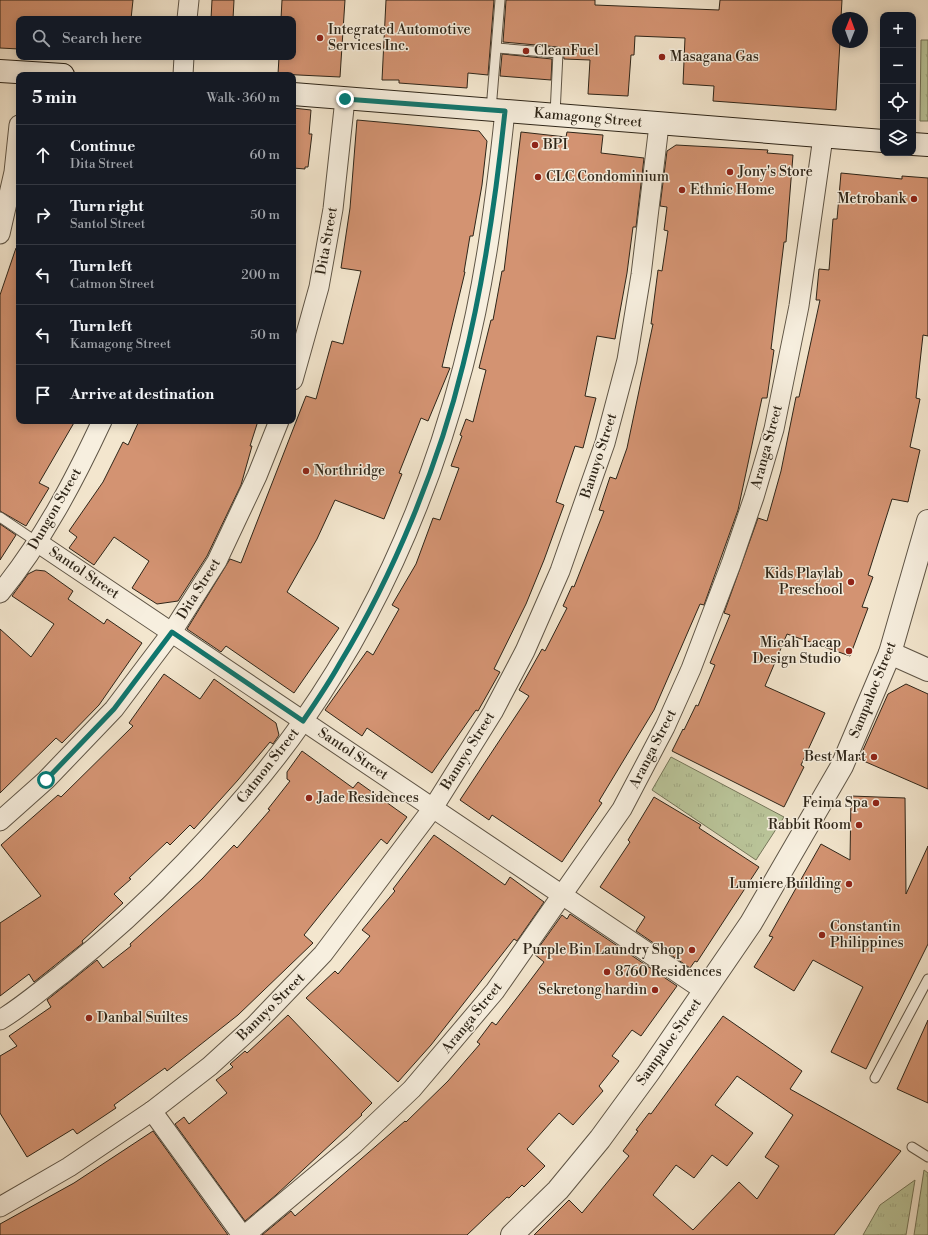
<!DOCTYPE html>
<html lang="en">
<head>
<meta charset="utf-8">
<style>
  :root { --surface:#171b24; --page:#20242c; --text:#f1f3f6; --muted:#9ea1a6; --line:#363941 }
  body { margin:0; font-family:"Libre Bodoni",serif; background:var(--page); color:var(--text) }
  .controls { position:absolute; right:12px; top:12px; display:grid; overflow:hidden; border-radius:8px; box-shadow:0 2px 10px #0003 }
  .controls button { width:36px; height:36px; display:grid; place-items:center; padding:0; border:0; border-bottom:1px solid var(--line); background:var(--surface); color:var(--text); font:20px sans-serif }
  .compass { position:absolute; left:832px; top:12px; width:36px; height:36px; border-radius:50%; background:var(--surface); box-shadow:0 2px 10px #0003; rotate:1deg }
  .stop { position:absolute; width:12px; height:12px; margin:-9px; border:3px solid #0f766e; border-radius:50%; background:#fff }
  .stop.end { background:#0f766e; border-color:#fff; box-shadow:0 1px 4px #0008 }
  .list { margin:0; padding:0; list-style:none }
  h2 { display:flex; justify-content:space-between; align-items:center; height:52px; margin:0; padding:0 16px; font-size:17px }
  h2 small { font-size:13px; font-weight:400; color:var(--muted) }
  .list li { display:grid; grid-template-columns:26px 1fr auto; gap:12px; align-items:center; box-sizing:border-box; height:60px; padding:0 16px; border-top:1px solid var(--line) }
  .list b { display:block; font-size:15px; white-space:nowrap }
  .list p { margin:0; font-size:13px; white-space:nowrap; color:var(--muted) }
  .list em { font-size:13px; font-style:normal; color:var(--muted) }
  .icon { flex:none; width:22px; height:22px; fill:none; stroke:currentColor; stroke-width:2; stroke-linecap:round; stroke-linejoin:round }
  .map { position:relative; flex:none; width:928px; height:1235px; overflow:hidden }
  .search { position:absolute; background:var(--surface); box-shadow:0 2px 10px #0003; left:16px; top:16px; width:280px; height:44px; display:flex; align-items:center; gap:10px; box-sizing:border-box; padding:0 14px; border-radius:8px; color:var(--muted); font-size:15px }
  .panel { position:absolute; background:var(--surface); box-shadow:0 2px 10px #0003; left:16px; top:72px; width:280px; height:352px; border-radius:8px }
  .map>svg:first-child { display:block }
  .grass { fill:url(#grass-tufts); stroke:#747559 }
  .building { fill:#d39372; stroke:#2e2518; fill-rule:evenodd }
  .lines { fill:none; stroke-linecap:round; stroke-linejoin:round }
  .service-casing { stroke:#5f5546; stroke-width:11 }
  .minor-casing { stroke:#5f5546; stroke-width:21 }
  .tertiary-casing { stroke:#5f5546; stroke-width:24 }
  .secondary-casing { stroke:#2e2518; stroke-width:24 }
  .service { stroke:#f7efdf; stroke-width:9 }
  .minor { stroke:#f7efdf; stroke-width:19 }
  .tertiary { stroke:#f7efdf; stroke-width:22 }
  .secondary { stroke:#f7efdf; stroke-width:22 }
  .route { stroke:#0f766e; stroke-width:5 }
  .poi-dot { fill:#8f2418; stroke:#f7efdf; stroke-width:1.5 }
  .labels { text-anchor:middle; dominant-baseline:central; stroke-width:3; stroke-linejoin:round; paint-order:stroke }
  .poi-label { font-size:14px; fill:#2e2518; stroke:#f7efdf; text-anchor:start }
  .street-label { font-size:14px; fill:#2e2518; stroke:#f7efdf }
</style>
</head>
<body>
<div class="map">
<svg width="928" height="1235" viewBox="0 0 928 1235">
  <defs>
    <pattern id="grass-tufts" width="24" height="20" patternUnits="userSpaceOnUse"><rect width="24" height="20" fill="#bac59a"/><path d="M3 7l-1-3M5 7V3M7 7l1-3M15 17l-1-3M17 17v-4M19 17l1-3" fill="none" stroke="#a0a984"/></pattern>
  </defs>
  <rect width="100%" height="100%" fill="#f3e6ce"/>
  <filter id="stains"><feTurbulence type="fractalNoise" baseFrequency=".005" numOctaves="4"/><feColorMatrix values="0 0 0 0 .2 0 0 0 0 .09 0 0 0 0 .02 0 0 0 .5 -.17"/></filter>
  <radialGradient id="worn" r=".72"><stop offset=".6" stop-color="#630" stop-opacity="0"/><stop offset="1" stop-color="#630" stop-opacity=".3"/></radialGradient>
  <g class="grass">
    <polygon points="921,40 928,40 928,121 920,121"/>
    <polygon points="671,757 784,817 756,860 652,790"/>
    <polygon points="924,1170 928,1173 928,1235 914,1235"/>
    <polygon points="915,1180 906,1235 863,1235 880,1205"/>
  </g>
  <g class="building">
    <polygon points="0,0 133,0 131,19 19,19 19,49 0,48"/>
    <polygon points="212,0 234,0 233,19 211,19"/>
    <polygon points="282,0 345,0 340,77 278,74 279,57 293,57 293,19 281,19"/>
    <polygon points="386,0 494,0 488,75 468,73 467,88 399,83 399,80 382,80"/>
    <polygon points="506,0 595,0 595,5 719,10 720,0 842,0 841,18 838,18 838,42 840,42 836,110 713,101 714,86 683,84 685,38 635,36 634,55 631,55 628,96 588,94 590,60 564,59 563,51 558,47 503,42"/>
    <polygon points="502,54 552,59 551,80 500,76"/>
    <polygon points="293,108 311,110 309,134 312,134 308,167 305,167 305,169 293,168"/>
    <polygon points="357,120 479,131 487,141 482,185 473,236 470,236 464,272 465,272 442,367 450,368 428,421 421,418 399,473 402,474 384,519 335,500 317,539 287,592 339,628 294,693 226,646 221,652 187,629 230,559 241,563 306,396 316,399 332,341 343,344 361,271 341,268 350,208"/>
    <polygon points="521,132 566,137 567,132 603,135 601,153 644,158 636,227 633,227 627,273 615,339 597,336 585,396 596,398 583,448 575,446 556,502 564,505 544,560 526,604 494,669 500,672 478,711 476,710 432,773 367,728 362,736 325,710 367,651 373,655 399,609 392,605 416,564 433,518 440,520 459,468 451,466 462,436 460,435 466,419 473,422 486,370 479,368 491,320 493,320 502,271 504,271"/>
    <polygon points="676,145 768,150 767,153 793,155 786,242 784,242 771,349 774,350 767,398 762,398 738,510 704,605 700,604 654,710 599,801 602,803 562,862 492,815 489,820 460,800 529,696 519,690 542,649 545,651 567,608 563,606 572,586 574,587 604,511 599,510 610,477 616,479 627,448 653,324 651,324 658,270 662,271 668,231 664,230 667,207 660,206 667,151"/>
    <polygon points="841,173 902,179 902,176 928,178 928,336 923,335 916,398 920,399 910,447 920,450 908,502 892,499 868,575 873,577 862,607 868,608 850,656 787,634 765,686 825,713 801,765 804,767 784,807 672,751 683,729 684,730 696,705 698,706 715,665 710,663 730,615 724,613 758,518 767,521 781,471 796,397 799,397 820,300 816,300 819,269 829,270 833,219 837,219"/>
    <polygon points="16,248 19,249 19,421 75,421 39,483 49,488 26,526 0,511 0,295"/>
    <polygon points="139,421 258,421 250,446 252,446 241,485 207,556 178,601 157,604 132,588 149,561 114,537 94,565 69,548 77,537 69,531 103,482 123,442 128,445"/>
    <polygon points="0,524 16,535 0,560"/>
    <polygon points="36,570 45,571 73,591 68,599 104,624 107,619 142,643 99,705 62,743 56,738 0,793 0,629 31,657 54,624 12,596 28,574"/>
    <polygon points="164,674 200,699 214,679 276,723 279,735 273,744 270,742 238,780 194,829 190,825 170,845 167,842 129,878 131,879 114,894 123,903 82,941 83,943 34,982 29,974 0,996 0,923 41,896 1,845 58,795 61,797 133,726 129,723"/>
    <polygon points="906,684 928,694 928,789 859,759 888,694"/>
    <polygon points="302,751 353,788 358,782 407,817 387,844 381,839 304,935 313,943 238,1015 167,1071 165,1068 114,1105 116,1108 77,1134 73,1129 27,1157 0,1113 0,1056 17,1046 9,1036 51,1007 47,1000 97,960 103,968 131,946 130,944 202,879 234,845 237,848 270,810 268,809 290,781 287,779 287,772"/>
    <polygon points="851,796 905,798 906,894 928,846 928,944 866,1069 831,1052 863,987 813,960 794,991 754,967 773,937 769,936 821,844 850,860"/>
    <polygon points="654,797 701,825 699,828 759,867 697,962 695,961 690,968 636,931 645,917 600,887 630,842 628,840"/>
    <polygon points="434,835 505,885 510,877 544,902 517,941 514,939 431,1045 398,1082 306,998 335,971 338,974 370,936 362,930 395,891 393,889"/>
    <polygon points="570,914 677,986 641,1036 632,1030 612,1056 619,1061 599,1086 603,1091 573,1125 559,1113 527,1149 545,1166 524,1187 522,1185 509,1198 507,1197 467,1235 262,1235 291,1211 295,1216 405,1121 406,1122 448,1081 480,1044 477,1042 492,1022 496,1025 526,986 544,962 534,954 562,915 567,919"/>
    <polygon points="288,1015 372,1103 361,1114 362,1115 276,1195 245,1221 175,1124 184,1117 189,1124 227,1093 216,1080 233,1067 230,1064 245,1051 247,1053"/>
    <path d="M723,1016L802,1071L790,1089L901,1151L834,1235H534L569,1200L582,1213L629,1156L623,1151L638,1131L636,1130L649,1113L651,1114ZM737,1076L793,1115L765,1157L779,1166L757,1199L739,1182L693,1230L653,1195L676,1165L694,1178L712,1155L727,1166L753,1133L715,1105Z"/>
    <polygon points="928,1020 928,1103 897,1089"/>
    <polygon points="153,1131 228,1235 0,1235 0,1224 74,1183"/>
  </g>
  <g class="lines">
    <g class="service-casing">
      <g id="service">
        <polyline points="497,48 558,53 555,114"/>
        <polyline points="491,110 500,0"/>
        <polyline points="0,517 37,542"/>
        <polyline points="875,1078 928,979"/>
        <polyline points="912,1147 928,1157"/>
      </g>
    </g>
    <g class="minor-casing">
      <g id="minor">
        <polyline points="187,19 189,0"/>
        <polyline points="183,75 184,57"/>
        <polyline points="0,234 14,172 19,125"/>
        <polyline points="293,380 319,287 333,209 345,99"/>
        <polyline points="37,542 705,991"/>
        <path d="M0,593C42,542 74,481 102,421"/>
        <polyline points="0,821 46,780 114,709 172,632 217,561 257,476 279,421"/>
        <path d="M0,1020C22,1007 41,990 61,975C105,940 146,903 185,862C227,818 268,772 303,721C377,615 430,492 463,367C485,283 496,197 505,111"/>
        <polyline points="152,1111 242,1235"/>
        <polyline points="0,1207 69,1167 152,1111 210,1066 255,1025 323,954 433,808 493,712 525,651 560,571 605,443 627,360 641,275 659,125"/>
        <polyline points="245,1235 354,1144 412,1089 495,991 622,809 665,727 691,669 731,564 754,497 774,429 799,306 823,137"/>
      </g>
    </g>
    <g class="tertiary-casing">
      <g id="tertiary">
        <polyline points="890,653 928,670"/>
        <polyline points="512,1235 558,1190 600,1139 649,1072 751,923 842,766 890,653 928,521"/>
      </g>
    </g>
    <g class="secondary-casing">
      <g id="secondary">
        <polyline points="0,71 63,75"/>
        <polyline points="293,94 883,141"/>
        <polyline points="913,144 928,145"/>
      </g>
    </g>
    <use href="#service" class="service"/>
    <use href="#minor" class="minor"/>
    <use href="#tertiary" class="tertiary"/>
    <use href="#secondary" class="secondary"/>
  </g>
  <g class="lines">
    <path class="route" d="M46,780L114,709L172,632L303,721C316,702 329,683 340,663C393,576 439,464 463,365C484,282 496,197 505,111L345,99"/>
  </g>
  <g class="poi-dot">
    <circle cx="320" cy="38" r="4"/>
    <circle cx="526" cy="51" r="4"/>
    <circle cx="662" cy="57" r="4"/>
    <circle cx="535" cy="145" r="4"/>
    <circle cx="730" cy="172" r="4"/>
    <circle cx="538" cy="177" r="4"/>
    <circle cx="682" cy="190" r="4"/>
    <circle cx="914" cy="199" r="4"/>
    <circle cx="306" cy="471" r="4"/>
    <circle cx="851" cy="582" r="4"/>
    <circle cx="849" cy="651" r="4"/>
    <circle cx="874" cy="757" r="4"/>
    <circle cx="309" cy="798" r="4"/>
    <circle cx="876" cy="803" r="4"/>
    <circle cx="859" cy="825" r="4"/>
    <circle cx="849" cy="884" r="4"/>
    <circle cx="822" cy="935" r="4"/>
    <circle cx="692" cy="950" r="4"/>
    <circle cx="607" cy="972" r="4"/>
    <circle cx="655" cy="990" r="4"/>
    <circle cx="89" cy="1018" r="4"/>
  </g>
  <g class="labels">
    <g class="poi-label">
      <text x="328" y="30">Integrated Automotive<tspan x="328" dy="16">Services Inc.</tspan></text>
      <text x="534" y="51">CleanFuel</text>
      <text x="670" y="57">Masagana Gas</text>
      <text x="543" y="145">BPI</text>
      <text x="738" y="172">Jony's Store</text>
      <text x="546" y="177">CLC Condominium</text>
      <text x="690" y="190">Ethnic Home</text>
      <text x="906" y="199" text-anchor="end">Metrobank</text>
      <text x="314" y="471">Northridge</text>
      <text x="843" y="574" text-anchor="end">Kids Playlab<tspan x="843" dy="16">Preschool</tspan></text>
      <text x="841" y="643" text-anchor="end">Micah Lacap<tspan x="841" dy="16">Design Studio</tspan></text>
      <text x="866" y="757" text-anchor="end">Best Mart</text>
      <text x="317" y="798">Jade Residences</text>
      <text x="868" y="803" text-anchor="end">Feima Spa</text>
      <text x="851" y="825" text-anchor="end">Rabbit Room</text>
      <text x="841" y="884" text-anchor="end">Lumiere Building</text>
      <text x="830" y="927">Constantin<tspan x="830" dy="16">Philippines</tspan></text>
      <text x="684" y="950" text-anchor="end">Purple Bin Laundry Shop</text>
      <text x="615" y="972">8760 Residences</text>
      <text x="647" y="990" text-anchor="end">Sekretong hardin</text>
      <text x="97" y="1018">Danbal Suiltes</text>
    </g>
    <g class="street-label">
      <text transform="translate(588 118) rotate(5)">Kamagong Street</text>
      <text transform="translate(327 241) rotate(-80)">Dita Street</text>
      <text transform="translate(767 447) rotate(-75)">Aranga Street</text>
      <text transform="translate(599 456) rotate(-72)">Banuyo Street</text>
      <text transform="translate(55 509) rotate(-60)">Dungon Street</text>
      <text transform="translate(84 573) rotate(34)">Santol Street</text>
      <text transform="translate(199 589) rotate(-58)">Dita Street</text>
      <text transform="translate(873 690) rotate(-68)">Sampaloc Street</text>
      <text transform="translate(653 749) rotate(-63)">Aranga Street</text>
      <text transform="translate(468 751) rotate(-58)">Banuyo Street</text>
      <text transform="translate(353 754) rotate(34)">Santol Street</text>
      <text transform="translate(268 766) rotate(-52)">Catmon Street</text>
      <text transform="translate(271 1007) rotate(-45)">Banuyo Street</text>
      <text transform="translate(472 1018) rotate(-51)">Aranga Street</text>
      <text transform="translate(669 1042) rotate(-55)">Sampaloc Street</text>
    </g>
  </g>
  <rect width="100%" height="100%" filter="url(#stains)"/>
  <rect width="100%" height="100%" fill="url(#worn)"/>
</svg>
<div class="controls">
<button>+</button>
<button>−</button>
<button><svg class="icon" aria-label="locate" viewBox="0 0 24 24"><circle cx="12" cy="12" r="6"/><path d="M12 2v4M12 18v4M2 12h4M18 12h4"/></svg></button>
<button><svg class="icon" aria-label="layers" viewBox="0 0 24 24"><path d="M12 4l9 5-9 5-9-5zM3 14l9 5 9-5"/></svg></button>
</div>
<svg class="compass" viewBox="-18 -18 36 36"><path d="M0-13l5 13h-10z" fill="#e53935"/><path d="M0 13l5-13h-10z" fill="#9ea1a6"/></svg>
<div class="stop" style="left:46px;top:780px"></div>
<div class="stop end" style="left:345px;top:99px"></div>
<div class="search"><svg class="icon" aria-label="search" viewBox="0 0 24 24"><circle cx="10" cy="10" r="6"/><path d="M15 15l6 6"/></svg>Search here</div>
<section class="panel">
<h2>5 min<small>Walk · 360 m</small></h2>
<ul class="list">
<li><svg class="icon" aria-label="ahead" viewBox="0 0 24 24"><path d="M12 20V5M6 11l6-6 6 6"/></svg><div><b>Continue</b><p>Dita Street</p></div><em>60 m</em></li>
<li><svg class="icon" aria-label="right" viewBox="0 0 24 24"><path d="M7 20v-9h11M14 6l5 5-5 5"/></svg><div><b>Turn right</b><p>Santol Street</p></div><em>50 m</em></li>
<li><svg class="icon" aria-label="left" viewBox="0 0 24 24"><path d="M17 20v-9H6M10 6l-5 5 5 5"/></svg><div><b>Turn left</b><p>Catmon Street</p></div><em>200 m</em></li>
<li><svg class="icon" aria-label="left" viewBox="0 0 24 24"><path d="M17 20v-9H6M10 6l-5 5 5 5"/></svg><div><b>Turn left</b><p>Kamagong Street</p></div><em>50 m</em></li>
<li><svg class="icon" aria-label="arrive" viewBox="0 0 24 24"><path d="M6 21V4h12l-3 4 3 4H6"/></svg><div><b>Arrive at destination</b></div></li>
</ul>
</section>
</div>
</body>
</html>
